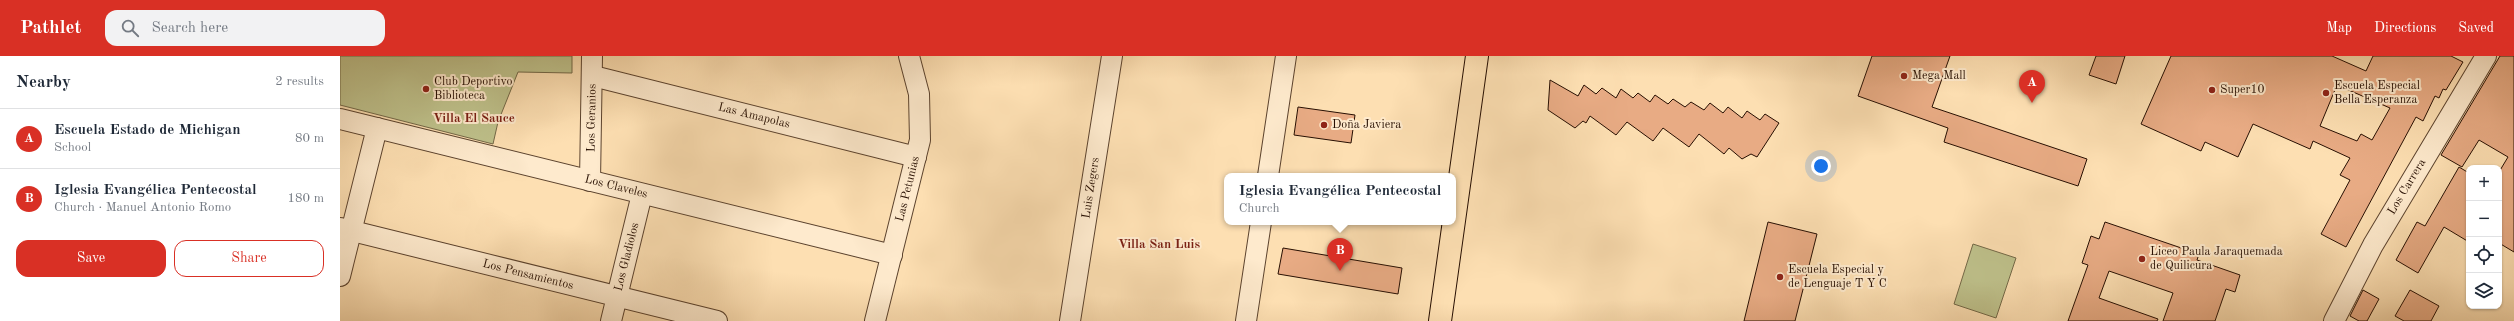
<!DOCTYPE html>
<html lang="en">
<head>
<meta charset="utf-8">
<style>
  :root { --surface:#fff; --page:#f2f2f3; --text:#1f2937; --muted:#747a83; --line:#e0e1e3; --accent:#d93025 }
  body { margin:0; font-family:"Old Standard TT",serif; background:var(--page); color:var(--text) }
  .controls { position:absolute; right:12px; bottom:12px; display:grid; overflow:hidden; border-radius:8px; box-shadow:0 1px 3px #0004 }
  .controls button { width:36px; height:36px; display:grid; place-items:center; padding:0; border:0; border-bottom:1px solid var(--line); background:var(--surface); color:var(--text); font:20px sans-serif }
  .you { position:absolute; left:1481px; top:110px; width:14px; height:14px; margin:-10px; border:3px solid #fff; border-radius:50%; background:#1a73e8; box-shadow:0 0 0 6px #1a73e833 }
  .badge { display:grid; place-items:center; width:26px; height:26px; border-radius:50%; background:var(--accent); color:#fff; font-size:13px; font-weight:700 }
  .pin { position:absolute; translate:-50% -33px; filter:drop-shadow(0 1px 2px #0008) }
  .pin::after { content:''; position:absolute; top:21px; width:14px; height:12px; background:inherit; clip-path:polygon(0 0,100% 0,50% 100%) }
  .popup { position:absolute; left:884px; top:117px; width:232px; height:52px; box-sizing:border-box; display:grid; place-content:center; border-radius:8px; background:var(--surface); filter:drop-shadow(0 1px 3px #0005); font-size:13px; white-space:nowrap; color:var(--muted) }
  .popup b { font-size:15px; color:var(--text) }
  .popup::after { content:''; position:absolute; left:50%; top:100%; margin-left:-8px; border:8px solid transparent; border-top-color:var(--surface) }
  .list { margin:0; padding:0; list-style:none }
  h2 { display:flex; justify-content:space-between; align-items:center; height:52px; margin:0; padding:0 16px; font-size:17px }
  h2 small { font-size:13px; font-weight:400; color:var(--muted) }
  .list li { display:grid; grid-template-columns:26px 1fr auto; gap:12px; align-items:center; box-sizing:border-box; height:60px; padding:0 16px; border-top:1px solid var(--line) }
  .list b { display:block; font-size:15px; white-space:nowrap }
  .list p { margin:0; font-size:13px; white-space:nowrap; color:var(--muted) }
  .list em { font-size:13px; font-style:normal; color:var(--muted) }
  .actions { display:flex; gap:8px; padding:12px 16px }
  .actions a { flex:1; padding:9px 0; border:1px solid var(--accent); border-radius:12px; text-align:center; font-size:14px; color:var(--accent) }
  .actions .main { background:var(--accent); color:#fff }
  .icon { flex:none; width:22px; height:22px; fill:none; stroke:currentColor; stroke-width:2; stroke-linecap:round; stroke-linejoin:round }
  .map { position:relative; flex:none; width:2174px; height:265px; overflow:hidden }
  header { display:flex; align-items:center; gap:24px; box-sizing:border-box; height:56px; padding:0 20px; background:var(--accent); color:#fff }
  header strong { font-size:19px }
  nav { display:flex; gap:22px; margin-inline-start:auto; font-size:14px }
  .search { width:280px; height:36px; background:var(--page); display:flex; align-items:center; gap:10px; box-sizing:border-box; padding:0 14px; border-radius:12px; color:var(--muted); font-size:15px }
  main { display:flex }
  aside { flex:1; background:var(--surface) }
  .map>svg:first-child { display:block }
  .green { fill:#bfc28c; stroke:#736847 }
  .building { fill:#e8ab84; stroke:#270f02; fill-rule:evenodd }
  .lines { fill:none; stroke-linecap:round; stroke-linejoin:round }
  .minor-casing { stroke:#5c432e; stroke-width:22 }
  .primary-casing { stroke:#270f02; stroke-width:24 }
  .minor { stroke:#feeacd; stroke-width:20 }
  .primary { stroke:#fddfb2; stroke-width:22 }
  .poi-dot { fill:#8f2418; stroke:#feeacd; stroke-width:1.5 }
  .labels { text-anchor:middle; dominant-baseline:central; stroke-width:4; stroke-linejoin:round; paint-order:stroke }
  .poi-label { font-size:12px; fill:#270f02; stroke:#feeacd; text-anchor:start }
  .street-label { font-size:12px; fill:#270f02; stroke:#feeacd }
  .neighbourhood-label { font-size:13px; font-weight:bold; fill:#7a1f14; stroke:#feeacd }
</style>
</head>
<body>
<header>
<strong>Pathlet</strong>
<div class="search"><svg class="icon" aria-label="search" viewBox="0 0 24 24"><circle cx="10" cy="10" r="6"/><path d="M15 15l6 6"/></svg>Search here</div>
<nav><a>Map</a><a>Directions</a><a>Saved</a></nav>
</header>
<main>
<aside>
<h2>Nearby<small>2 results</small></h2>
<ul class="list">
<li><span class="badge">A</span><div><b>Escuela Estado de Michigan</b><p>School</p></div><em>80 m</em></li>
<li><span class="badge">B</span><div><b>Iglesia Evangélica Pentecostal</b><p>Church · Manuel Antonio Romo</p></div><em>180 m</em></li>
</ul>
<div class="actions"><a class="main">Save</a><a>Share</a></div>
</aside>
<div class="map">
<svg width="2174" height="265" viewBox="0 0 2174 265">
  <rect width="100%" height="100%" fill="#fddfb2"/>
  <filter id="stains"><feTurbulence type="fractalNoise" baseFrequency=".005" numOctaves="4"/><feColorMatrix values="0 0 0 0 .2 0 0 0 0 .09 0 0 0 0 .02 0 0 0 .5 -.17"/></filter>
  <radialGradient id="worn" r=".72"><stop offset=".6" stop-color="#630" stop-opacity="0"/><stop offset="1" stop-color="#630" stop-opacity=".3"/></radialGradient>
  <g class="green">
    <polygon points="0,0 232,0 232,17 178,16 158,66 153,88 0,49"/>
    <polygon points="1633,188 1676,202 1656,262 1614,248"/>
  </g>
  <g class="building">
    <polygon points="1532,0 1610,0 1592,51 1747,103 1738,130 1604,86 1608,72 1518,40"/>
    <polygon points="1756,0 1785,0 1776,28 1749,19"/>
    <path d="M1831,0H1992L2026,15L2033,0H2111L2123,6L2106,34L2103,33L2099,42L2095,40L2083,65L2076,61L2006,191L1981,178L2010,124L2000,119L2010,102L1973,85L1970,93L1913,68L1898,101L1865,86L1861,95L1801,68ZM1997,29L2050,52L2032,84L2021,78L2017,85L1980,70Z"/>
    <polygon points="2160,0 2174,0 2174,196 2159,187 2159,116 2168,101 2139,84 2122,111 2101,99"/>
    <polygon points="1210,24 1238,40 1244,29 1256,38 1262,32 1276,42 1281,33 1293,42 1298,37 1310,46 1315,39 1328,48 1333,43 1345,51 1351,46 1364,54 1370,47 1383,57 1388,51 1402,62 1407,55 1420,64 1425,58 1439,67 1417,101 1411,98 1402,103 1389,92 1384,98 1359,78 1349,91 1323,72 1313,85 1287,66 1276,79 1250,60 1246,67 1243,65 1235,72 1208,54"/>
    <polygon points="958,51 1015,59 1011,87 954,79"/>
    <polygon points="2119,111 2129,117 2129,186 2104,171 2078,217 2056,204 2077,166 2085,170"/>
    <polygon points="1428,166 1477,178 1455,265 1404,265"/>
    <polygon points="1765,166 1859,198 1857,204 1900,219 1895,236 1886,233 1875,265 1823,265 1833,237 1769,215 1759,242 1818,263 1817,265 1728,265 1748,209 1742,207 1751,180 1759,183"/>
    <polygon points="943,192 1062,212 1058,238 938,218"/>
    <polygon points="2023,234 2039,243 2027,265 2019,265 2010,260"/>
    <polygon points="2070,234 2099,250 2091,265 2064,265 2055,260"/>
  </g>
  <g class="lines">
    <g class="minor-casing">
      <g id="minor">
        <polyline points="253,20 576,101"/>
        <polyline points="0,63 552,199"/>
        <polyline points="928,120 946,0"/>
        <polyline points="250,125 252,0"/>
        <polyline points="0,172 377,265"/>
        <polyline points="0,220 37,72"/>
        <polyline points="271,265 302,138"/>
        <polyline points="535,265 580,84 579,38 569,0"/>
        <polyline points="730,265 772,0"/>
        <polyline points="906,265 921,166"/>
        <polyline points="1994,265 2033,189 2146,0"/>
      </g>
    </g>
    <g class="primary-casing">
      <polyline id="primary" points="1100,265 1137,0"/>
    </g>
    <use href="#minor" class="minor"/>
    <use href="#primary" class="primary"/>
  </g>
  <g class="poi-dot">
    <circle cx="1564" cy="20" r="4"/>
    <circle cx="86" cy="33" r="4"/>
    <circle cx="1872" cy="34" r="4"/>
    <circle cx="1986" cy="37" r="4"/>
    <circle cx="984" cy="69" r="4"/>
    <circle cx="1802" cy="203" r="4"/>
    <circle cx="1440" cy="221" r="4"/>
  </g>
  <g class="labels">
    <g class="poi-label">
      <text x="1572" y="20">Mega Mall</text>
      <text x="94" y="26">Club Deportivo<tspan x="94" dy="14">Biblioteca</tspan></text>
      <text x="1994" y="30">Escuela Especial<tspan x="1994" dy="14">Bella Esperanza</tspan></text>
      <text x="1880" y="34">Super10</text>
      <text x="992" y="69">Doña Javiera</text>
      <text x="1810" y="196">Liceo Paula Jaraquemada<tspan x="1810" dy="14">de Quilicura</tspan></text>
      <text x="1448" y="214">Escuela Especial y<tspan x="1448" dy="14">de Lenguaje T Y C</tspan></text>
    </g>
    <g class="street-label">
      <text transform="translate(414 60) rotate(14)">Las Amapolas</text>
      <text transform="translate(252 62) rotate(-89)">Los Geranios</text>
      <text transform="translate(276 131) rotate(14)">Los Claveles</text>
      <text transform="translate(2067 131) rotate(-59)">Los Carrera</text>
      <text transform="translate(751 132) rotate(-81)">Luis Zegers</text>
      <text transform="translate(568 133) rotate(-76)">Las Petunias</text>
      <text transform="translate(287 201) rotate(-76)">Los Gladiolos</text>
      <text transform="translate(188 219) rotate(14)">Los Pensamientos</text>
    </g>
    <g class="neighbourhood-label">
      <text x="134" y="62">Villa El Sauce</text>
      <text x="819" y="188">Villa San Luis</text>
    </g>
  </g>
  <rect width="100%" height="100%" filter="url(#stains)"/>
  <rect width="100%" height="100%" fill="url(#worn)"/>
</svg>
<div class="controls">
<button>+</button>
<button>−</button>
<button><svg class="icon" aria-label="locate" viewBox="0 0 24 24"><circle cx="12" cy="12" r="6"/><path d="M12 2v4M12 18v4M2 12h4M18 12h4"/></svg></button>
<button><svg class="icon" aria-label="layers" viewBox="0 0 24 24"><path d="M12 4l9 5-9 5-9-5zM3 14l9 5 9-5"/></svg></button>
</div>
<div class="you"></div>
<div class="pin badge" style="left:1692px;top:47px">A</div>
<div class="pin badge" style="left:1000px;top:215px">B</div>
<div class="popup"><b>Iglesia Evangélica Pentecostal</b>Church</div>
</div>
</main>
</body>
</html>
